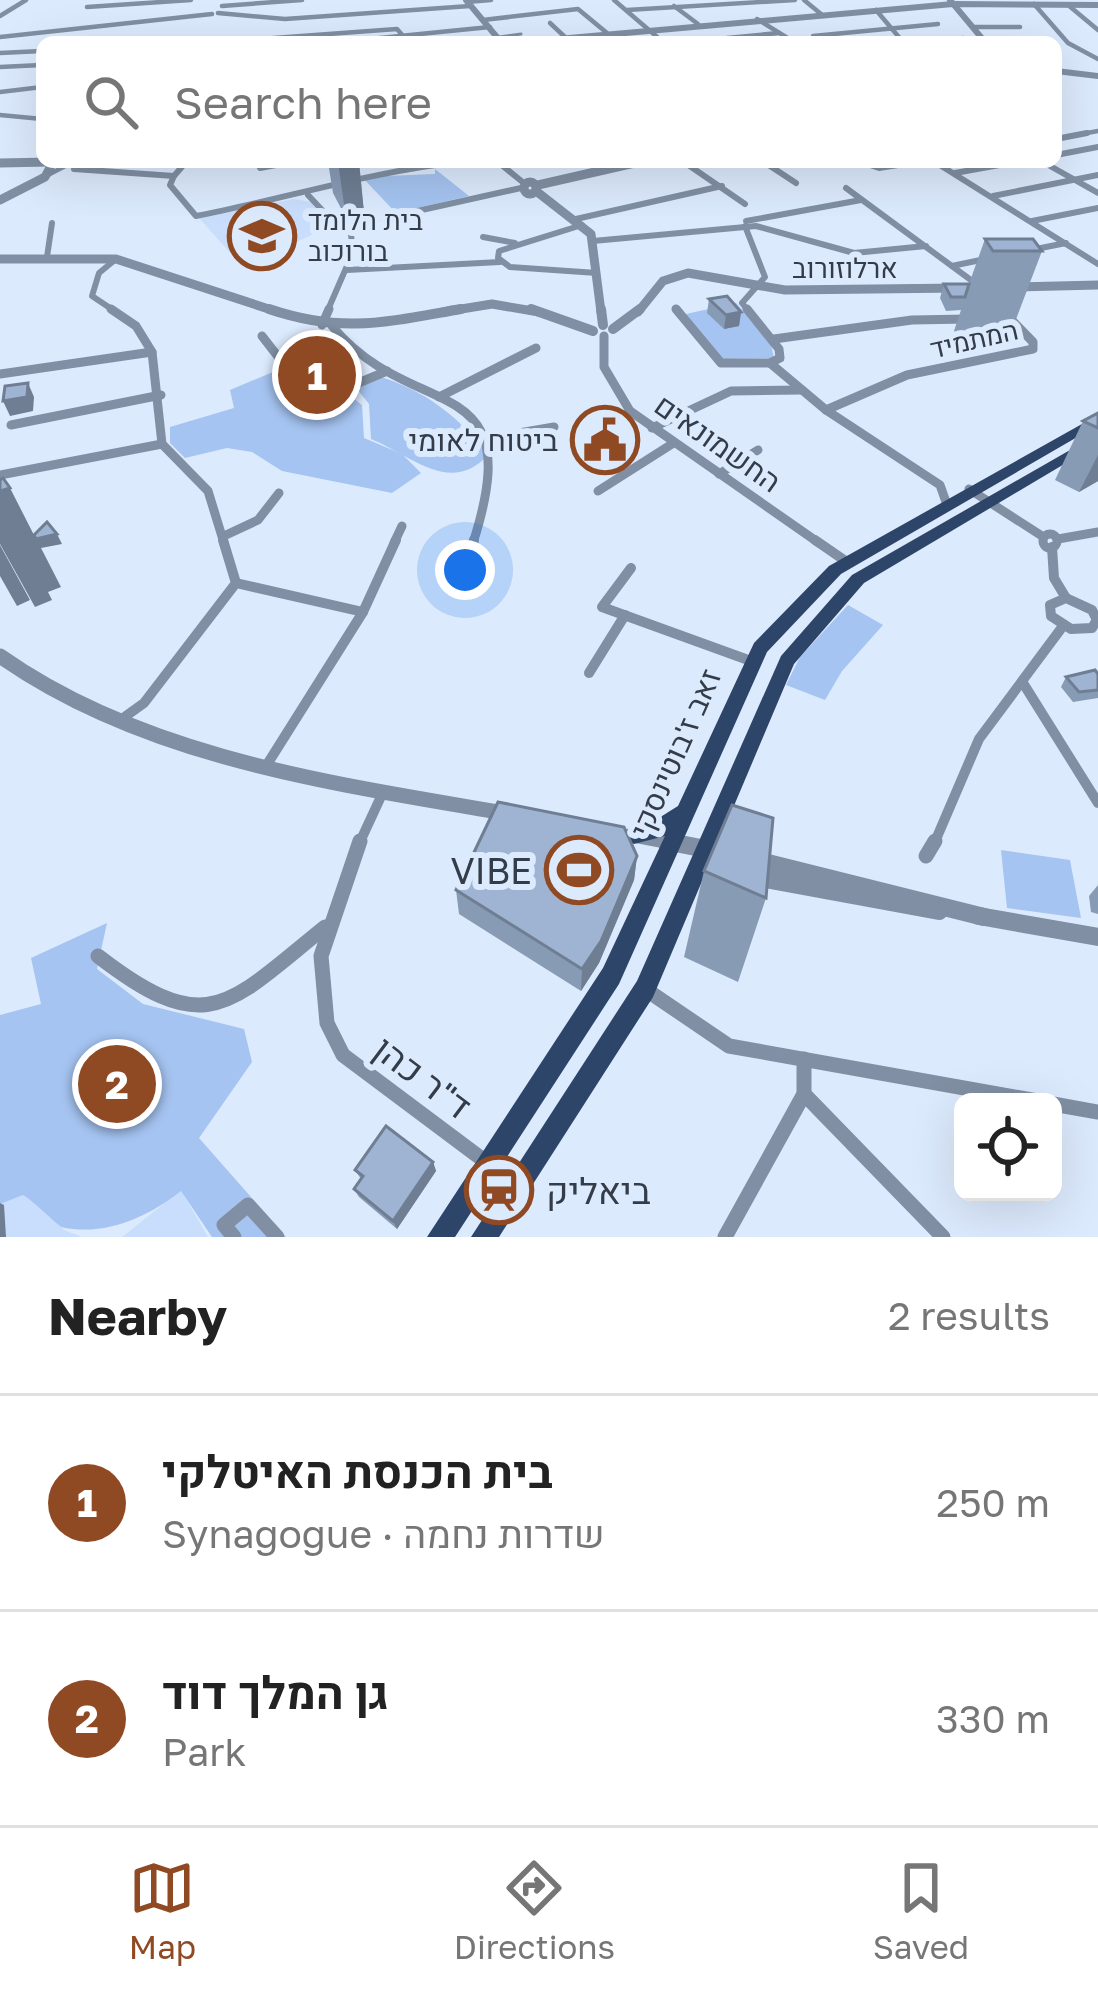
<!DOCTYPE html>
<html lang="en">
<head>
<meta charset="utf-8">
<style>
  :root { --surface:#fff; --page:#f6f6f6; --text:#222; --muted:#767676; --line:#e0e0e0; --accent:#904a23 }
  body { margin:0; font-family:"Golos Text",Heebo,sans-serif; background:var(--page); color:var(--text) }
  .controls { position:absolute; right:36px; bottom:36px; display:grid; overflow:hidden; border-radius:18px; box-shadow:0 12px 48px #0002 }
  .controls button { width:108px; height:108px; display:grid; place-items:center; padding:0; border:0; border-bottom:3px solid var(--line); background:var(--surface); color:var(--text); font:60px sans-serif }
  .you { position:absolute; left:465px; top:570px; width:42px; height:42px; margin:-30px; border:9px solid #fff; border-radius:50%; background:#1a73e8; box-shadow:0 0 0 18px #1a73e833 }
  .badge { display:grid; place-items:center; width:78px; height:78px; border-radius:50%; background:var(--accent); color:#fff; font-size:39px; font-weight:700 }
  .pin { position:absolute; translate:-50% -50%; border:6px solid #fff; box-shadow:0 3px 12px #0006 }
  .list { margin:0; padding:0; list-style:none }
  h2 { display:flex; justify-content:space-between; align-items:center; height:156px; margin:0; padding:0 48px; font-size:51px }
  h2 small { font-size:39px; font-weight:400; color:var(--muted) }
  .list li { display:grid; grid-template-columns:78px 1fr auto; gap:36px; align-items:center; box-sizing:border-box; height:216px; padding:0 48px; border-top:3px solid var(--line) }
  .list b { display:block; font-size:45px; white-space:nowrap }
  .list p { margin:0; font-size:39px; white-space:nowrap; color:var(--muted) }
  .list em { font-size:39px; font-style:normal; color:var(--muted) }
  .icon { flex:none; width:66px; height:66px; fill:none; stroke:currentColor; stroke-width:2; stroke-linecap:round; stroke-linejoin:round }
  .map { position:relative; flex:none; width:1098px; height:1237px; overflow:hidden }
  .search { position:absolute; background:var(--surface); box-shadow:0 12px 48px #0002; left:36px; right:36px; top:36px; height:132px; display:flex; align-items:center; gap:30px; box-sizing:border-box; padding:0 42px; border-radius:18px; color:var(--muted); font-size:45px }
  .sheet { height:588px; background:var(--surface) }
  nav { display:flex; justify-content:space-around; align-items:center; box-sizing:border-box; height:168px; border-top:3px solid var(--line); background:var(--surface); font-size:33px; color:var(--muted) }
  nav a { display:grid; justify-items:center; gap:6px }
  nav .on { color:var(--accent) }
  .map>svg:first-child { display:block }
  .built { fill:#c9defc }
  .green { fill:#a5c4f1 }
  .lines { fill:none; stroke-linecap:round; stroke-linejoin:round }
  .pedestrian-far1 { stroke:#808fa3; stroke-width:3 }
  .pedestrian { stroke:#808fa3; stroke-width:4.5 }
  .minor-far4 { stroke:#808fa3; stroke-width:4.5 }
  .minor-far3 { stroke:#808fa3; stroke-width:6 }
  .minor-far2 { stroke:#808fa3; stroke-width:9 }
  .minor-far1 { stroke:#808fa3; stroke-width:10 }
  .minor { stroke:#808fa3; stroke-width:15 }
  .tertiary-far4 { stroke:#808fa3; stroke-width:6 }
  .tertiary-far3 { stroke:#808fa3; stroke-width:9 }
  .tertiary-far2 { stroke:#808fa3; stroke-width:10 }
  .tertiary-far1 { stroke:#808fa3; stroke-width:15 }
  .tertiary { stroke:#808fa3; stroke-width:18 }
  .primary { fill:#2d4568; fill-rule:evenodd }
  .wall { fill:#889bb5 }
  .shaded-wall { fill:#6f7e93 }
  .building { fill:#9eb4d2; stroke:#6f7e93; stroke-width:3 }
  .labels { text-anchor:middle; dominant-baseline:central; stroke-width:12; stroke-linejoin:round; paint-order:stroke }
  .far-poi-label { font-size:27px; fill:#333c48; stroke:#dceafd; text-anchor:start }
  .far-street-label { font-size:27px; fill:#333c48; stroke:#dceafd }
  .poi-label { font-size:30px; fill:#333c48; stroke:#dceafd; text-anchor:end }
  .street-label { font-size:30px; fill:#333c48; stroke:#dceafd }
  .near-poi-label { font-size:36px; fill:#333c48; stroke:#dceafd; text-anchor:end }
  .near-street-label { font-size:36px; fill:#333c48; stroke:#dceafd }
</style>
</head>
<body>
<div class="map">
<svg width="1098" height="1237" viewBox="0 0 1098 1237">
  <rect width="100%" height="100%" fill="#dceafd"/>
  <g class="built">
    <polygon points="294,199 311,202 329,227 290,245 281,265 241,265 199,218"/>
    <polygon points="181,1190 208,1237 122,1237"/>
    <polygon points="23,1194 64,1230 82,1237 0,1237 0,1204"/>
  </g>
  <g class="green">
    <polygon points="435,169 469,196 396,213 362,177 435,174"/>
    <polygon points="736,303 770,340 774,358 718,359 686,314"/>
    <polygon points="280,369 298,393 331,381 362,405 364,438 402,454 421,473 392,493 282,471 252,452 227,448 185,458 170,443 170,427 234,408 230,390"/>
    <path d="M378,376C424,390 459,416 488,455C450,496 411,455 371,439L369,404L357,389Z"/>
    <polygon points="848,605 883,625 842,671 825,700 786,685 800,657"/>
    <polygon points="1001,850 1070,860 1081,918 1007,908"/>
    <path d="M107,923L97,969L143,1004L244,1029L252,1062L199,1138L286,1237H212L181,1191C148,1217 105,1237 61,1227C48,1217 37,1204 23,1195L0,1204V1015L41,1004L31,958Z"/>
  </g>
  <g class="lines">
    <polyline class="pedestrian-far1" points="499,37 521,34"/>
    <polyline class="pedestrian" points="46,176 73,162"/>
    <g class="minor-far4">
      <polyline points="614,0 663,42"/>
      <polyline points="804,0 821,14"/>
      <polyline points="467,2 491,0"/>
      <polyline points="1034,4 1068,43 1098,59"/>
      <polyline points="1068,5 1098,30"/>
      <polyline points="222,6 302,0"/>
      <polyline points="674,6 698,24"/>
      <polyline points="87,7 191,0"/>
      <polyline points="627,10 795,0"/>
      <polyline points="876,10 903,42"/>
      <polyline points="218,13 285,19 470,6"/>
      <polyline points="0,16 26,0"/>
      <polyline points="757,19 794,42"/>
      <polyline points="483,20 578,9 607,33"/>
      <polyline points="550,23 565,37"/>
      <polyline points="974,27 1020,27"/>
      <polyline points="813,36 938,24"/>
      <polyline points="0,37 212,14"/>
      <polyline points="727,38 779,33"/>
      <polyline points="260,39 397,29 404,37"/>
      <polyline points="170,42 210,39"/>
      <polyline points="340,42 490,27"/>
      <polyline points="927,42 963,38"/>
      <polyline points="0,53 42,51"/>
      <polyline points="0,67 42,65"/>
      <polyline points="0,92 42,87"/>
      <polyline points="0,115 42,119"/>
      <polyline points="1071,136 1098,131"/>
    </g>
    <g class="minor-far3">
      <polyline points="1056,139 1087,133"/>
      <polyline points="1056,155 1098,147"/>
      <polyline points="498,162 525,184"/>
      <polyline points="684,162 745,204"/>
      <polyline points="764,162 796,183"/>
      <polyline points="861,162 879,168 917,162"/>
      <polyline points="935,162 1098,264"/>
      <polyline points="1043,162 1098,193"/>
      <polyline points="260,168 292,162"/>
      <polyline points="74,169 174,176 186,162"/>
      <polyline points="955,173 1016,162"/>
      <path d="M174,176L170,185L196,216C284,199 369,172 458,162"/>
      <polyline points="846,188 979,286"/>
      <polyline points="308,195 336,225 350,226 521,188"/>
      <polyline points="993,196 1098,175"/>
      <polyline points="576,219 722,186"/>
      <polyline points="746,221 861,200"/>
      <polyline points="1032,221 1098,208"/>
      <polyline points="582,225 499,251 498,258 510,267 597,273"/>
      <polyline points="745,226 765,277 742,303 749,312"/>
      <polyline points="483,237 515,243"/>
      <polyline points="593,241 756,226 854,253 926,246"/>
      <polyline points="1026,251 1066,243"/>
      <polyline points="47,257 52,223"/>
      <polyline points="952,266 990,258"/>
      <polyline points="347,270 500,262"/>
      <polyline points="116,312 92,296 99,273 116,259"/>
      <polyline points="327,312 353,252 350,226"/>
    </g>
    <g class="minor-far2">
      <polyline points="111,309 136,326 152,352 162,444 208,491 224,543"/>
      <polyline points="676,309 721,363 770,363"/>
      <polyline points="747,309 779,349 780,358 770,363 826,410 940,485 946,502"/>
      <polyline points="322,325 329,309"/>
      <path d="M332,326C414,425 530,365 473,543"/>
      <polyline points="262,336 304,390 337,392 387,371"/>
      <polyline points="604,336 604,367 630,411 819,543"/>
      <polyline points="774,339 912,320 967,319"/>
      <polyline points="0,374 152,352"/>
      <polyline points="439,397 536,348"/>
      <polyline points="826,410 907,375 1033,349 1033,342 1004,312"/>
      <polyline points="11,425 161,395"/>
      <polyline points="652,428 731,391 802,390"/>
      <polyline points="489,438 554,427"/>
      <polyline points="719,474 758,450"/>
      <polyline points="0,475 162,444"/>
      <polyline points="969,489 1042,536"/>
      <polyline points="598,491 672,444"/>
      <circle cx="1050" cy="541" r="7"/>
      <polyline points="226,535 258,520 279,493"/>
      <polyline points="1058,539 1098,532"/>
      <polyline points="394,543 402,526"/>
    </g>
    <g class="minor-far1">
      <polyline points="815,540 847,562"/>
      <polyline points="1052,547 1054,578 1066,598"/>
      <polyline points="631,568 602,607 751,661"/>
      <polyline points="463,576 474,540"/>
      <polyline points="236,583 363,612"/>
      <polygon points="1066,598 1092,610 1097,620 1092,628 1071,629 1051,616 1050,605"/>
      <polyline points="589,673 625,615"/>
      <polyline points="1023,683 1098,803"/>
      <polyline points="119,721 144,703 236,583 223,540"/>
      <polyline points="268,763 363,612 396,540"/>
      <polyline points="359,844 384,790"/>
      <polyline points="934,844 979,739 1063,626"/>
    </g>
    <g class="minor">
      <polyline points="360,841 321,956 327,1023 343,1055 490,1165 522,1174"/>
      <polyline points="926,856 935,841"/>
      <path d="M98,956C208,1041 228,1005 325,927"/>
      <polyline points="645,989 729,1046 1043,1102"/>
      <polyline points="804,1094 943,1237"/>
      <polyline points="1053,1104 1098,1112"/>
      <polyline points="234,1237 224,1225 248,1205 277,1237"/>
      <polyline points="725,1237 804,1094 804,1059"/>
    </g>
    <g class="tertiary-far4">
      <polyline points="466,0 501,42"/>
      <polyline points="950,0 985,42"/>
      <polyline points="524,42 953,4 1098,5"/>
      <polyline points="1056,71 1098,76"/>
    </g>
    <g class="tertiary-far3">
      <polyline points="0,163 49,162"/>
      <circle cx="530" cy="188" r="6"/>
      <polyline points="538,185 639,162"/>
      <polyline points="536,191 591,234 601,312"/>
      <polyline points="0,200 45,177 53,162"/>
      <polyline points="0,259 116,259 278,312"/>
      <polyline points="1013,287 1098,285"/>
      <polyline points="443,312 492,304 539,312"/>
      <polyline points="638,312 663,281 688,273 785,290 961,288"/>
    </g>
    <g class="tertiary-far2">
      <path d="M269,309C343,334 386,322 461,309"/>
      <polyline points="531,309 593,331"/>
      <polyline points="601,309 603,325"/>
      <polyline points="613,329 640,309"/>
    </g>
    <g class="tertiary-far1">
      <path d="M0,656C146,759 337,784 510,814"/>
      <polyline points="638,836 680,844"/>
    </g>
    <g class="tertiary">
      <polyline points="665,841 711,850"/>
      <polyline points="756,860 984,917"/>
      <polyline points="754,877 939,911"/>
      <polyline points="979,916 1098,937"/>
    </g>
    <g class="primary">
      <polygon points="1098,415 1098,425 841,574 767,652 619,984 455,1237 427,1237 603,968 665,836 634,844 627,841 624,835 627,829 654,821 678,806 754,643 829,566"/>
      <polygon points="1098,434 1098,444 864,583 794,664 653,997 499,1237 471,1237 637,981 781,656 852,575"/>
    </g>
  </g>
  <g class="wall">
    <polygon points="328,162 359,162 364,213 346,218 333,193"/>
    <polygon points="985,239 1042,251 1007,343 961,344 954,331 961,310 946,311 940,298 944,284 969,284"/>
    <polygon points="709,299 741,312 739,326 724,329 707,313"/>
    <polygon points="300,356 328,365 331,379 312,381 303,370"/>
    <polygon points="1098,413 1098,481 1079,492 1055,480 1083,421"/>
    <polygon points="1098,674 1098,698 1073,702 1061,687 1066,677"/>
    <polygon points="637,856 634,880 599,963 581,991 459,914 456,890"/>
    <polygon points="704,871 766,898 738,982 684,957"/>
    <polygon points="1098,885 1098,914 1091,912 1089,896"/>
    <polygon points="433,1162 436,1171 397,1229 359,1197 354,1189 361,1179 355,1170"/>
  </g>
  <g class="shaded-wall">
    <polygon points="338,162 359,162 364,213 346,218"/>
    <polygon points="741,312 739,326 724,329 726,315"/>
    <polygon points="328,365 331,379 312,381 309,367"/>
    <polygon points="28,383 34,397 33,411 10,416 3,401"/>
    <polygon points="1098,455 1098,481 1079,492"/>
    <polygon points="10,488 36,539 57,534 62,544 41,548 61,587 48,592 52,600 35,607 0,544 0,491"/>
    <polygon points="0,545 30,600 17,606 0,576"/>
    <polygon points="637,856 634,880 599,963 581,991 582,969"/>
    <polygon points="433,1162 436,1171 397,1229 393,1221"/>
    <polygon points="0,1203 4,1205 6,1237 0,1237"/>
  </g>
  <g class="building">
    <polygon points="985,239 1033,239 1042,251 993,251"/>
    <polygon points="944,284 969,284 965,297 951,297"/>
    <polygon points="727,296 741,312 726,315 709,299"/>
    <polygon points="316,351 328,365 309,367 300,356"/>
    <polygon points="28,383 27,397 3,401 5,386"/>
    <polygon points="1098,413 1098,428 1083,421"/>
    <polygon points="3,478 10,488 0,491 0,480"/>
    <polygon points="47,522 57,534 36,539 34,535"/>
    <polygon points="1095,670 1098,674 1098,690 1079,692 1066,677"/>
    <polygon points="498,802 624,827 637,856 601,941 582,969 456,890"/>
    <polygon points="732,805 773,818 766,898 704,871"/>
    <polygon points="386,1126 433,1162 393,1221 354,1189 363,1176 355,1170"/>
  </g>
  <defs>
    <g id="school-ring" transform="scale(3.45)"><circle r="9.5" fill="#dceafd" stroke="#904a23" stroke-width="1.5"/><path d="M0-5L7-2L0 1L-7-2ZM-4 1L0 2.5L4 1V4Q0 6-4 4Z" fill="#904a23"/></g>
    <g id="civic-ring" transform="scale(3.45)"><circle r="9.5" fill="#dceafd" stroke="#904a23" stroke-width="1.5"/><path d="M-.6-6.5H3V-4.5H.6V-3L4-1V1h2V6H-6V1h2V-1L-.6-3ZM-1.2 2.5V6h2.4V2.5Z" fill="#904a23"/></g>
    <g id="stadium-ring" transform="scale(3.45)"><circle r="9.5" fill="#dceafd" stroke="#904a23" stroke-width="1.5"/><path d="M0-5a6.5 5 0 1 0 0 10a6.5 5 0 1 0 0-10ZM-3.5-1.8h7v3.6h-7Z" fill="#904a23"/></g>
    <g id="station-ring" transform="scale(3.45)"><circle r="9.5" fill="#dceafd" stroke="#904a23" stroke-width="1.5"/><path d="M-3-6H3Q5-6 5-4V2Q5 4 3 4L4.5 6H3L1.5 4h-3L-3 6H-4.5L-3 4Q-5 4-5 2V-4Q-5-6-3-6ZM-3.5-4v3h7v-3ZM-3.5 1v1.5H-2V1ZM2 1v1.5H3.5V1Z" fill="#904a23"/></g>
  </defs>
  <g fill-rule="evenodd">
    <use href="#school-ring" x="262" y="236"/>
    <use href="#civic-ring" x="605" y="440"/>
    <use href="#stadium-ring" x="579" y="870"/>
    <use href="#station-ring" x="499" y="1190"/>
  </g>
  <g class="labels">
    <g class="far-poi-label">
      <text x="308" y="220">בית הלומד<tspan x="308" dy="31">בורוכוב</tspan></text>
    </g>
    <g class="far-street-label">
      <text x="845" y="268">ארלוזורוב</text>
      <text transform="translate(974 339) rotate(-13)">המתמיד</text>
    </g>
    <g class="poi-label">
      <text x="558" y="440">ביטוח לאומי</text>
    </g>
    <g class="street-label">
      <text transform="translate(718 443) rotate(35)">החשמונאים</text>
      <text transform="translate(675 753) rotate(-66)">זאב ז'בוטינסקי</text>
    </g>
    <g class="near-poi-label">
      <text x="532" y="870">VIBE</text>
      <text x="546" y="1190" text-anchor="start">ביאליק</text>
    </g>
    <g class="near-street-label">
      <text transform="translate(423 1077) rotate(37)">ד"ר כהן</text>
    </g>
  </g>
</svg>
<div class="controls">
<button><svg class="icon" aria-label="locate" viewBox="0 0 24 24"><circle cx="12" cy="12" r="6"/><path d="M12 2v4M12 18v4M2 12h4M18 12h4"/></svg></button>
</div>
<div class="you"></div>
<div class="pin badge" style="left:317px;top:375px">1</div>
<div class="pin badge" style="left:117px;top:1084px">2</div>
<div class="search"><svg class="icon" aria-label="search" viewBox="0 0 24 24"><circle cx="10" cy="10" r="6"/><path d="M15 15l6 6"/></svg>Search here</div>
</div>
<section class="sheet">
<h2>Nearby<small>2 results</small></h2>
<ul class="list">
<li><span class="badge">1</span><div><b>בית הכנסת האיטלקי</b><p>Synagogue · שדרות נחמה</p></div><em>250 m</em></li>
<li><span class="badge">2</span><div><b>גן המלך דוד</b><p>Park</p></div><em>330 m</em></li>
</ul>
</section>
<nav>
<a class="on"><svg class="icon" aria-label="map" viewBox="0 0 24 24"><path d="M3 6l6-2 6 2 6-2v14l-6 2-6-2-6 2zM9 4v14M15 6v14"/></svg>Map</a>
<a><svg class="icon" aria-label="directions" viewBox="0 0 24 24"><path d="M12 3l9 9-9 9-9-9zM9 14v-3h6M13 9l2 2-2 2"/></svg>Directions</a>
<a><svg class="icon" aria-label="saved" viewBox="0 0 24 24"><path d="M7 4h10v16l-5-4-5 4z"/></svg>Saved</a>
</nav>
</body>
</html>
